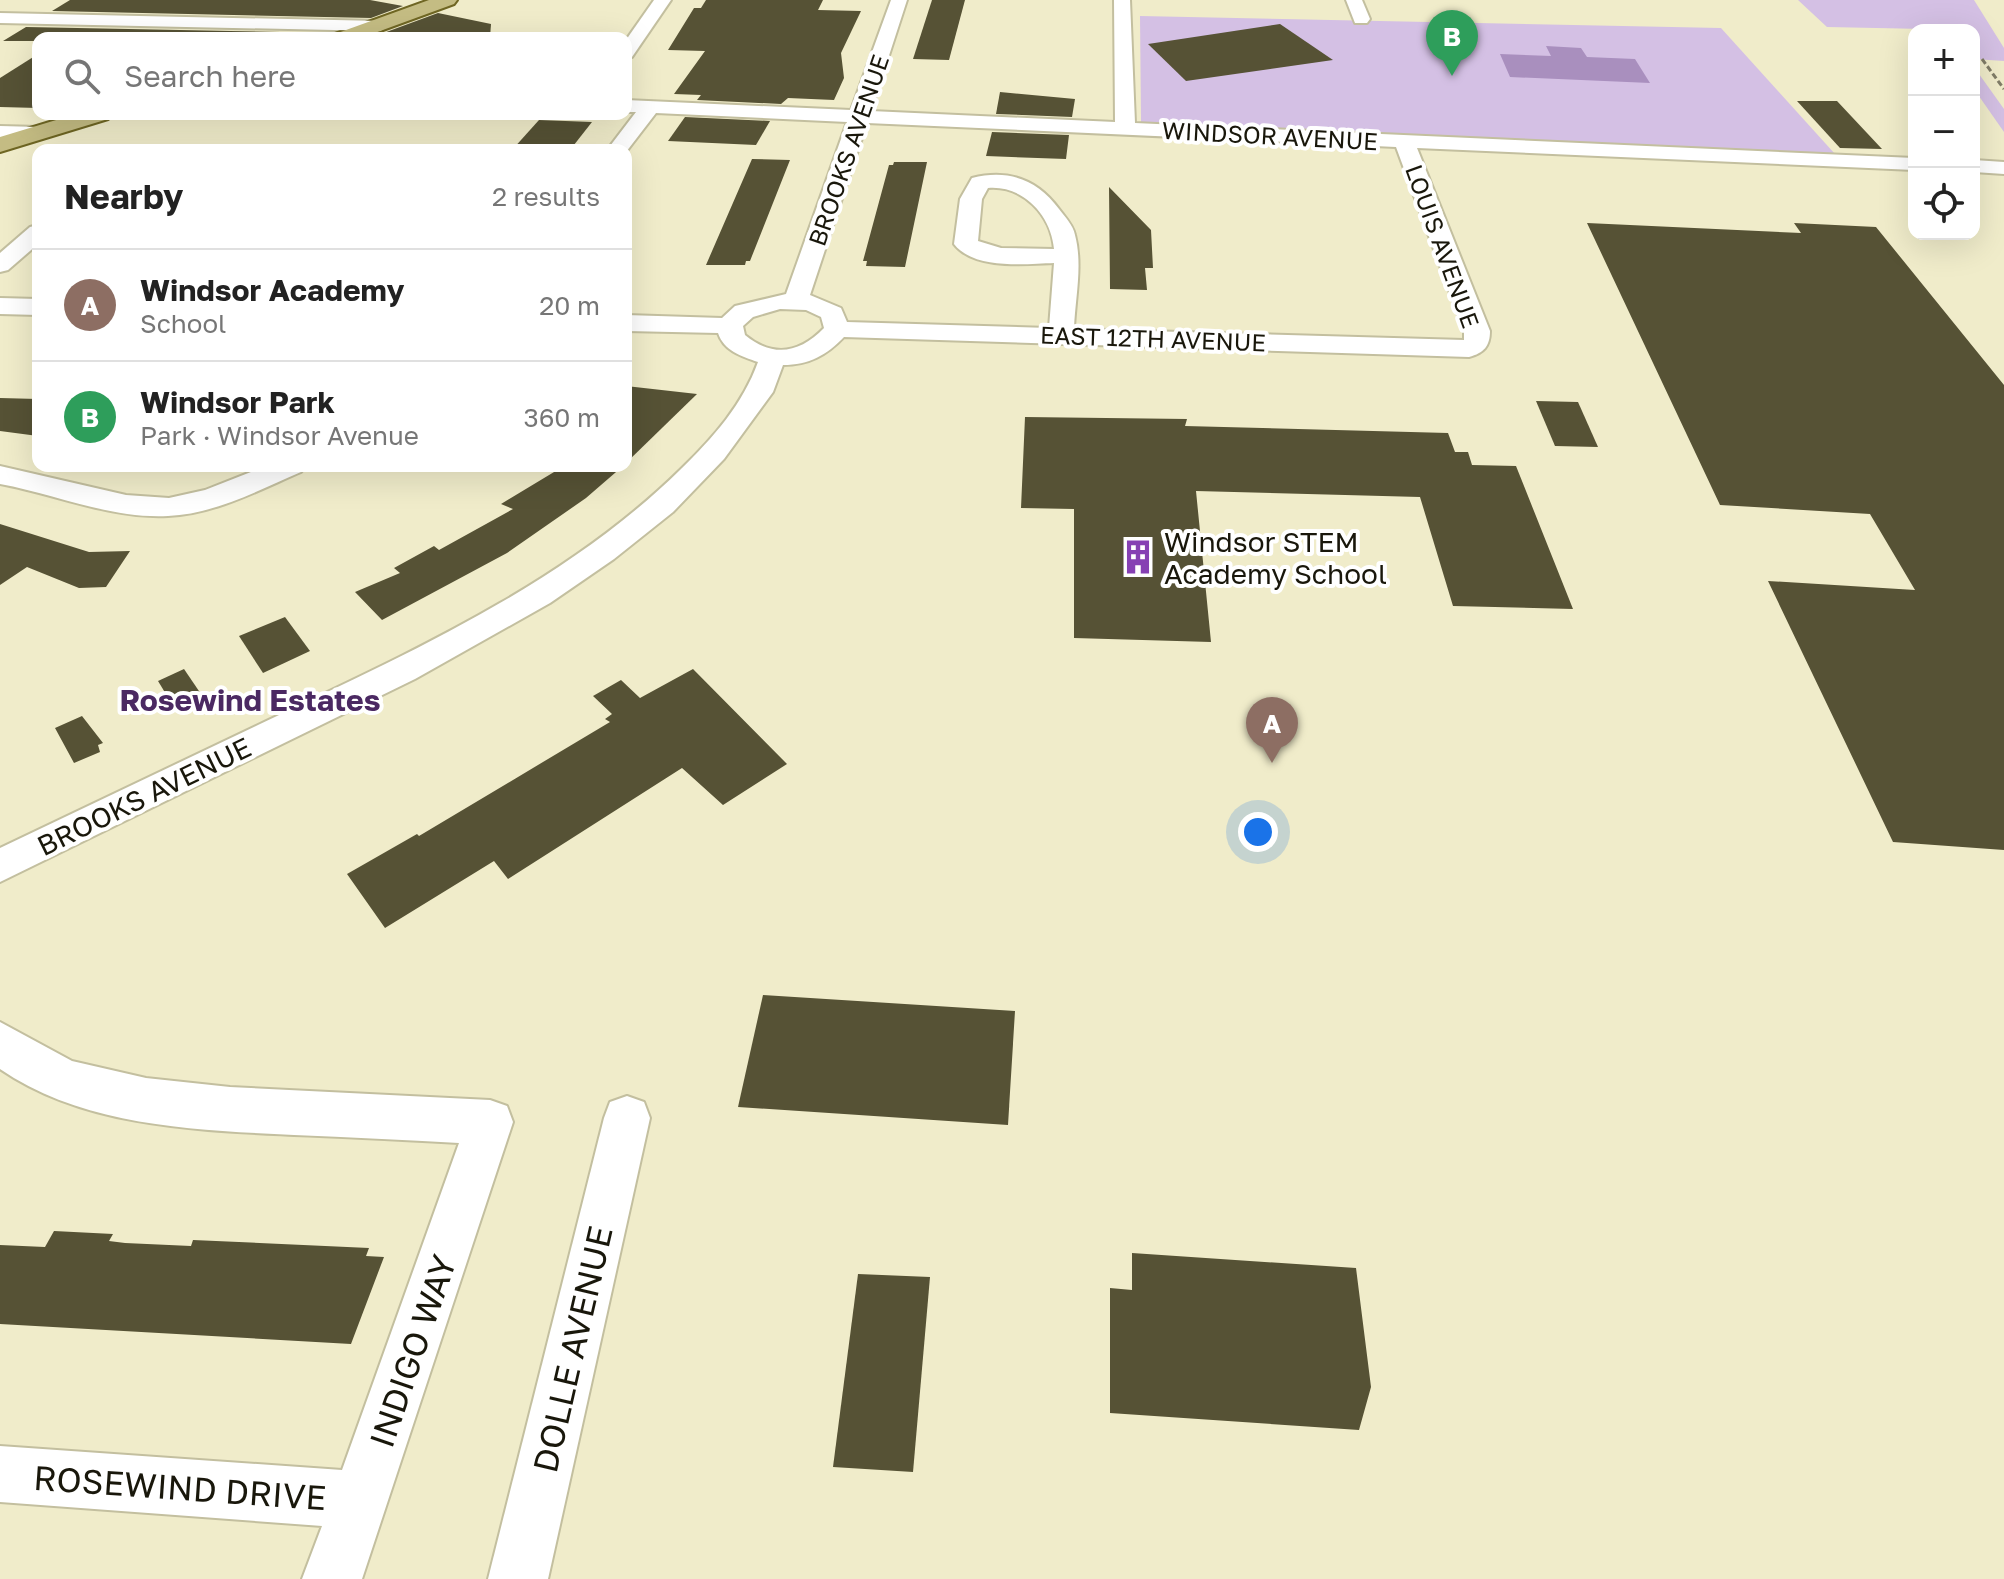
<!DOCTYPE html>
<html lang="en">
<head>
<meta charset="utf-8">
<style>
  :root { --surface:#fff; --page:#f2f2f2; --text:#222; --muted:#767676; --line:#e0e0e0; --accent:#b45309 }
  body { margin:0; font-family:"Golos Text",sans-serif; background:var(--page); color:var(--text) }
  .controls { position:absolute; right:24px; top:24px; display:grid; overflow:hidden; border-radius:16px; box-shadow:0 8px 32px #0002 }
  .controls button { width:72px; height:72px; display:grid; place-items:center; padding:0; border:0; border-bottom:2px solid var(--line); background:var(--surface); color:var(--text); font:40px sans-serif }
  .you { position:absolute; left:1258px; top:832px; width:28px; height:28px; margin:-20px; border:6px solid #fff; border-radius:50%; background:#1a73e8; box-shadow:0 0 0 12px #1a73e833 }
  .badge { display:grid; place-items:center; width:52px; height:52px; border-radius:50%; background:var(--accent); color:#fff; font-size:26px; font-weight:700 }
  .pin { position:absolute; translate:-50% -66px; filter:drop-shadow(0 2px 4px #0008) }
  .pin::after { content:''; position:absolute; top:42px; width:28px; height:24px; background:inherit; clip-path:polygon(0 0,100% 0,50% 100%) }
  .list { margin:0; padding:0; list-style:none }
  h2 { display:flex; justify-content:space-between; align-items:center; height:104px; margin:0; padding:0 32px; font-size:34px }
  h2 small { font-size:26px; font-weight:400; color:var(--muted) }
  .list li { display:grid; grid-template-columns:52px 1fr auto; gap:24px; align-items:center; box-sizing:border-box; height:112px; padding:0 32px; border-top:2px solid var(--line) }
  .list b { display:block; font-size:30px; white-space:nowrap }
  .list p { margin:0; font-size:26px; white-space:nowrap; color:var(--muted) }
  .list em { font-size:26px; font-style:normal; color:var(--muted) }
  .icon { flex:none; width:44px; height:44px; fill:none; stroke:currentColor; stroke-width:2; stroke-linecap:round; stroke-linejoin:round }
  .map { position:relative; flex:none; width:2004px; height:1579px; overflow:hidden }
  .search { position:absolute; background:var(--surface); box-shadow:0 8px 32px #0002; left:32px; top:32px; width:600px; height:88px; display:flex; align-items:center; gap:20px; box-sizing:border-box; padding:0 28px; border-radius:16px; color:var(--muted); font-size:30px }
  .panel { position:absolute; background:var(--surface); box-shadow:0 8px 32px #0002; left:32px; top:144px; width:600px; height:328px; border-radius:16px }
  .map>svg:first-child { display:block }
  .green { fill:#d4c0e4 }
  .water { fill:#a98fbe }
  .building { fill:#565235 }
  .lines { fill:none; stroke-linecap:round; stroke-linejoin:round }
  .minor-casing { stroke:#c3bf9f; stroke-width:4 }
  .major-casing { stroke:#6f6623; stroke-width:4 }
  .minor { fill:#fff; fill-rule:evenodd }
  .major { fill:#c4bc83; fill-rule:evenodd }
  .rail { stroke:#807d67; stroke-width:3; stroke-dasharray:6 3; stroke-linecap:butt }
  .labels { text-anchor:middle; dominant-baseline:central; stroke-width:8; stroke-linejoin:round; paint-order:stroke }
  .far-street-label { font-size:24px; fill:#19170b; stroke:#fff }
  .poi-label { font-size:28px; fill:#19170b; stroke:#fff; text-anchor:start }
  .street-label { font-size:28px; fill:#19170b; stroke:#fff }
  .neighbourhood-label { font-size:30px; font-weight:bold; fill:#4b2962; stroke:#fff }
  .near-street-label { font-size:34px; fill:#19170b; stroke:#fff }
</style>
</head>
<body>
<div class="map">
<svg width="2004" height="1579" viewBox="0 0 2004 1579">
  <rect width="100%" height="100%" fill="#f0ecca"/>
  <g class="green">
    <polygon points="1798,0 1974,0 2004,48 2004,61 1974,59 1974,30 1827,27"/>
    <polygon points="1140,16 1721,28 1835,154 1141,123"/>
    <polygon points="1974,67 2004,109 2004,132 1974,89"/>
  </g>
  <polygon class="water" points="1546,46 1581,48 1587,57 1635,59 1650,83 1510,77 1500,54 1551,56"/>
  <g class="building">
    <polygon points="70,0 370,0 403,6 371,18 52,11"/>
    <polygon points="706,0 823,0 818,10 861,11 841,53 844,78 834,100 788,98 781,104 697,100 701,95 674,94 705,51 668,50 694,8 701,8"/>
    <polygon points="932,0 965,0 949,60 913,59"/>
    <polygon points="438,13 491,24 490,38 370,38"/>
    <polygon points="1280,24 1333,60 1186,81 1148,44"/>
    <polygon points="26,27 332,33 329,38 38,38 38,41 3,41"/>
    <polygon points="38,54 38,108 0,107 0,78"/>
    <polygon points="1000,92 1075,99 1072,117 996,114"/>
    <polygon points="1797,101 1837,101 1882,149 1840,148"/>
    <polygon points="685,117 770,121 756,145 668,141"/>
    <polygon points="539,120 592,122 570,150 512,150"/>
    <polygon points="992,132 1069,135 1066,159 986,156"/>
    <polygon points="752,159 790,160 750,261 746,261 745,265 706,265"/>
    <polygon points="894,162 927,162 905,267 866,266 867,261 863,261 889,165 893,165"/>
    <polygon points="1109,187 1151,230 1153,268 1145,268 1147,290 1110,289"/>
    <polygon points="1587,223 1801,233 1794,223 1876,227 2004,385 2004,850 1893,842 1768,581 1915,590 1870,514 1720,505"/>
    <polygon points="626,386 697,394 626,463"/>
    <polygon points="0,398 38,399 38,436 0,431"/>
    <polygon points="1536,401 1578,402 1598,447 1555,446"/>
    <polygon points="1025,417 1187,419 1185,426 1448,433 1455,452 1468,452 1472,465 1516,466 1573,609 1453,606 1420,497 1196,491 1211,642 1074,638 1074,509 1021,508"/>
    <polygon points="564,466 623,466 586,498 507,553 382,620 355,592 400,573 394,568 434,546 439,550 513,509 501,504"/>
    <polygon points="0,524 89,552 130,551 106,587 79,588 27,567 0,585"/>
    <polygon points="285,617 310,651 263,673 239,636"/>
    <polygon points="184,669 203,697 175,709 158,681"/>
    <polygon points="693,669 787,764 723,805 682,768 508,879 494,861 385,928 347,874 417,834 419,836 610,722 605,719 612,714 593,696 621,680 640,698"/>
    <polygon points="82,716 103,743 98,745 100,752 74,763 55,728"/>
    <polygon points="763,995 1015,1011 1008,1125 738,1107"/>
    <polygon points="54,1231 113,1234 109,1241 125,1243 191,1246 193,1240 369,1248 366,1256 384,1257 351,1344 0,1324 0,1245 45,1247"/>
    <polygon points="1132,1253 1356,1268 1371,1387 1359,1430 1110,1413 1110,1288 1132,1290"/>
    <polygon points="858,1274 930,1277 913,1472 833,1467"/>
  </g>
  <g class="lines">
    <g class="minor-casing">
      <g id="minor">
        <polygon points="654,0 671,0 632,57 626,58 626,40"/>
        <path d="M891,0H907L871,111L1115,122L1114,0H1130L1135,123L1914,158V170L1417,148L1490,331C1490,346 1484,353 1469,357L844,337C827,355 809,365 783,365L773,392L724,459L673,512L614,559L550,603L415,679L0,882V848C86,807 172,766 258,725C406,654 562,586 681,469C713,438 743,404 758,362C741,356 724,351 718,333L626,331V315L722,318L735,306L786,294L847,122L656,113L626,152L607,150L636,112H626V100L851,110ZM867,123L1396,147L1464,331V340L1074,329C1075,299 1083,265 1075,235C1073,225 1065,217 1059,209C1037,179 1008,169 972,178L960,199L954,244C974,270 1025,264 1054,263L1049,328L847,322L841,308L810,295ZM988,188C1023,185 1051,215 1054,249L1001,248L978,241L982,199ZM780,309L806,310L821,317L824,328C800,353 773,358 745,335L743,326L753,317Z"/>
        <polygon points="1346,0 1362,0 1370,19 1367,23 1355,23"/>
        <polygon points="0,13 380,21 389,26 380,31 0,23"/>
        <polygon points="0,126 39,127 49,133 39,139 0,138"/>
        <polygon points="1974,160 2004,162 2004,174 1974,172"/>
        <polygon points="38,225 38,244 8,270 0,272 0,253 30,227"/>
        <polygon points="0,298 38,299 38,315 0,314"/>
        <path d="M0,466L126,495L169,498L205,490L266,466H306L301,472C259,490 215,514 168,516C111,519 55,494 0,484Z"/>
        <path d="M0,1022L72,1061L146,1078L230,1087L490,1100L507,1106L513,1122L362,1579H302L322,1526L0,1502V1446L342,1470L459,1143C404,1140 349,1137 294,1135C196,1130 84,1127 0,1069Z"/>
        <polygon points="627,1096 644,1102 650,1118 548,1579 488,1579 604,1118 610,1102"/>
      </g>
    </g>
    <g class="major-casing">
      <g id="major">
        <polygon points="429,0 457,0 454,4 361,38 332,38 335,34"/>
        <polygon points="76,114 112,114 108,119 0,152 0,137"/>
      </g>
    </g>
    <use href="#minor" class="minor"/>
    <use href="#major" class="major"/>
    <polyline class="rail" points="1982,59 2004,89"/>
  </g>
  <defs>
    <g id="building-bare" transform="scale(2.76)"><path d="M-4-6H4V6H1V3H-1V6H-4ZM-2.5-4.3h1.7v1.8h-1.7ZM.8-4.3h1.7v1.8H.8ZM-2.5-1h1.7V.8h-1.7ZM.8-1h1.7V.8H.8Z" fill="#8640b3" stroke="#fff" stroke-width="2.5" paint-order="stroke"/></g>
  </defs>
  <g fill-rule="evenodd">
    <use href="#building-bare" x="1138" y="557"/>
  </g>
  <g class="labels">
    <g class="far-street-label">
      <text transform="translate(1270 135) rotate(3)">WINDSOR AVENUE</text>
      <text transform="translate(848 150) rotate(-71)">BROOKS AVENUE</text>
      <text transform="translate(1443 246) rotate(70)">LOUIS AVENUE</text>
      <text transform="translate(1153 338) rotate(2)">EAST 12TH AVENUE</text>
    </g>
    <g class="poi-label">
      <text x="1164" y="541">Windsor STEM<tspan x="1164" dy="32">Academy School</tspan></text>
    </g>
    <g class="street-label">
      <text transform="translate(144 796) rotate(-26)">BROOKS AVENUE</text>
    </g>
    <g class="neighbourhood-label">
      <text x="250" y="700">Rosewind Estates</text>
    </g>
    <g class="near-street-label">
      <text transform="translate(572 1349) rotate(-77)">DOLLE AVENUE</text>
      <text transform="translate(412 1351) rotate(-71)">INDIGO WAY</text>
      <text transform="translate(180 1487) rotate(4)">ROSEWIND DRIVE</text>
    </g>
  </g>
</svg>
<div class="controls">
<button>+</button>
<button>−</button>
<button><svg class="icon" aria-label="locate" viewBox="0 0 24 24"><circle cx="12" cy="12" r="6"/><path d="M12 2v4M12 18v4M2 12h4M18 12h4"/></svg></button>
</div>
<div class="you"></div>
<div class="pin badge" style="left:1272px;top:763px;background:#8d6e63">A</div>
<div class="pin badge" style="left:1452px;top:76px;background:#2e9e5b">B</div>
<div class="search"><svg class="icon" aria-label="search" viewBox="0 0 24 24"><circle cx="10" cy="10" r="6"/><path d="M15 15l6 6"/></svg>Search here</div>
<section class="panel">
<h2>Nearby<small>2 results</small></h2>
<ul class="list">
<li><span class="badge" style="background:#8d6e63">A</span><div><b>Windsor Academy</b><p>School</p></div><em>20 m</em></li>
<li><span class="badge" style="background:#2e9e5b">B</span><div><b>Windsor Park</b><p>Park · Windsor Avenue</p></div><em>360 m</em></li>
</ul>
</section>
</div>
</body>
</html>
